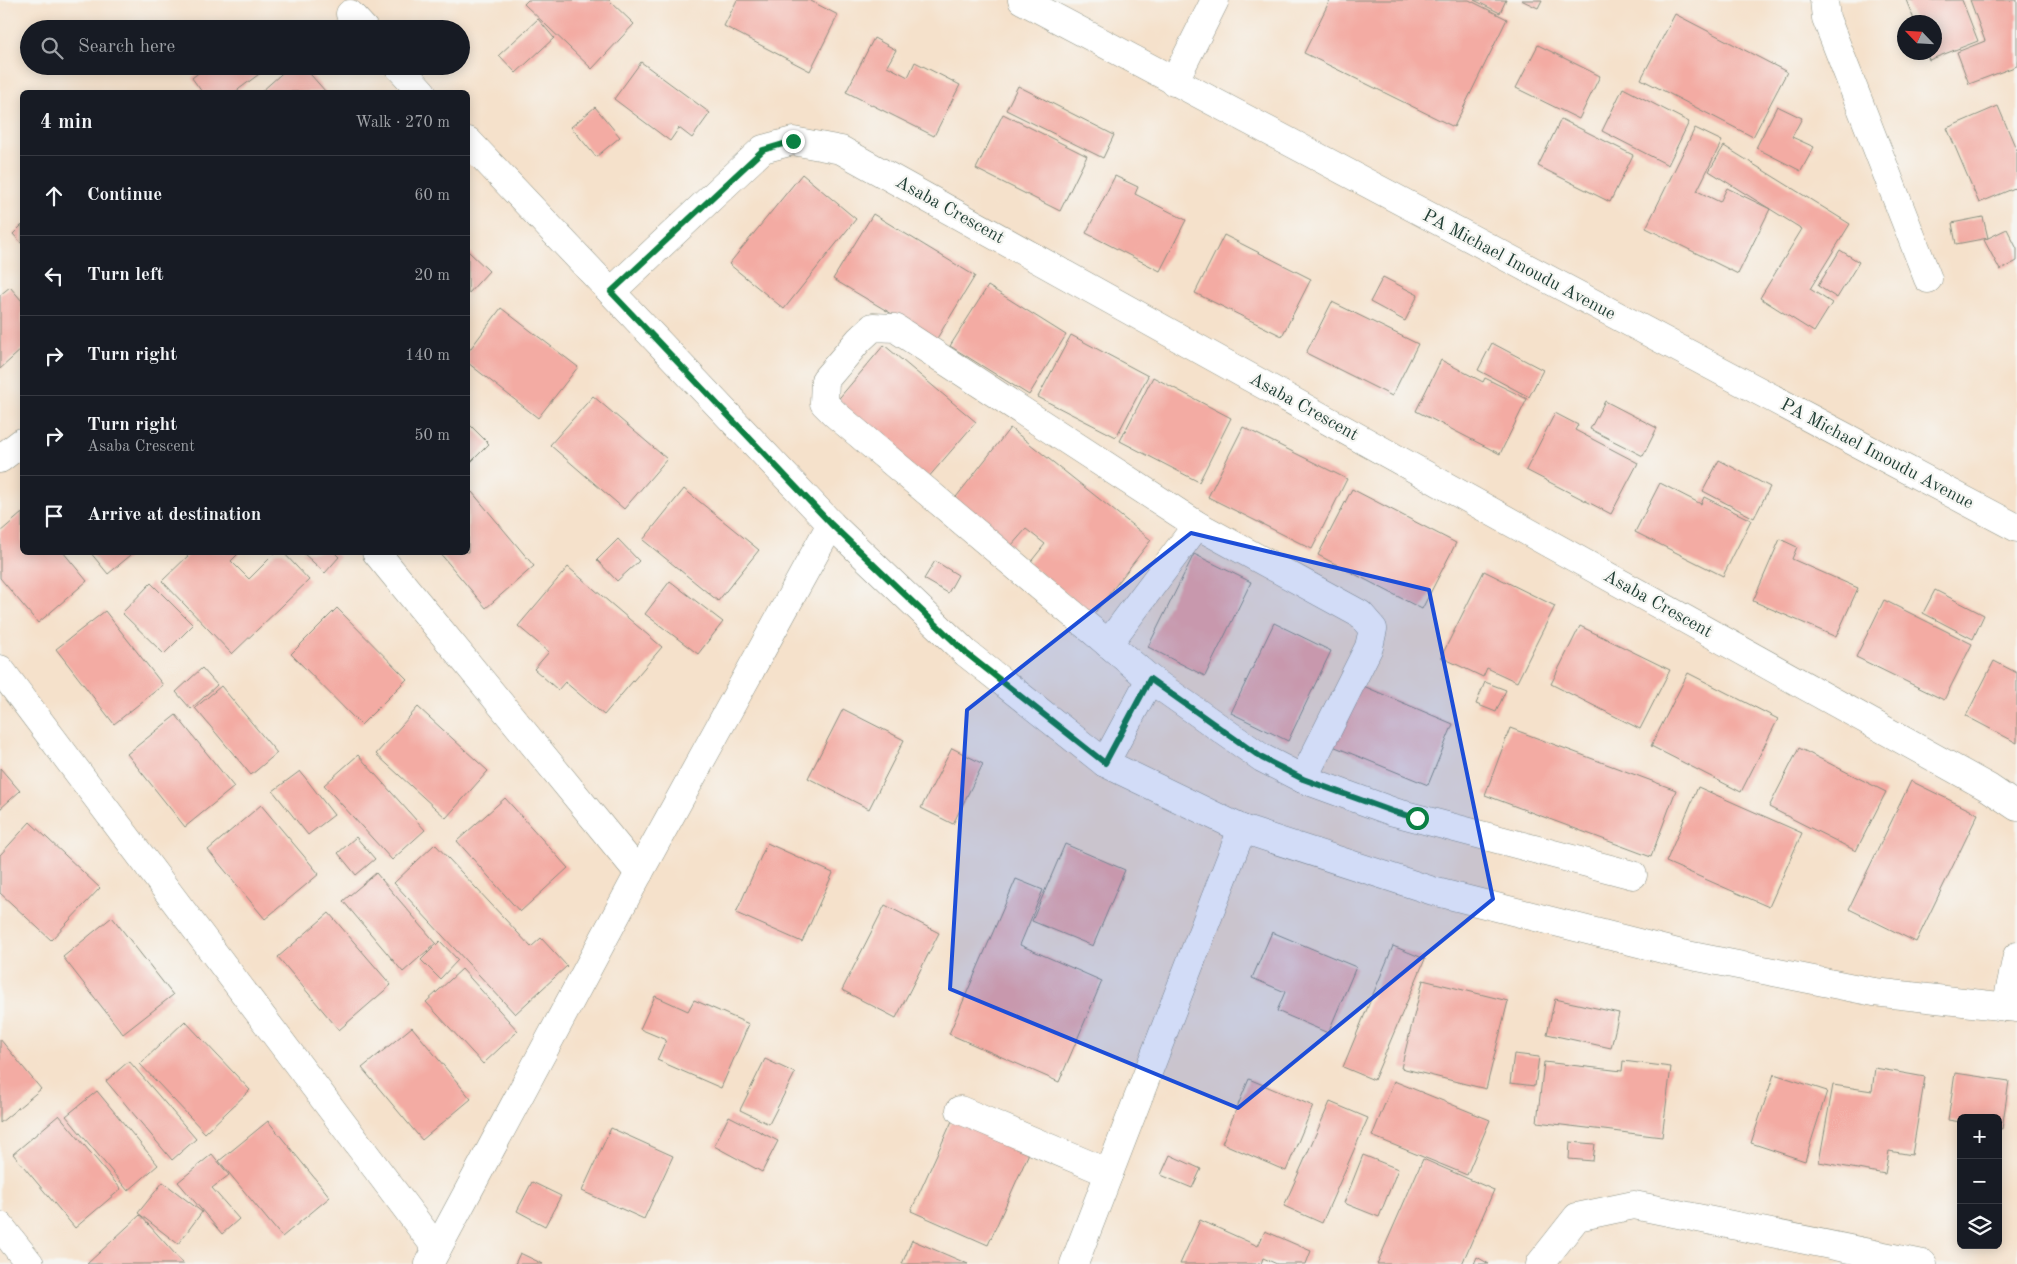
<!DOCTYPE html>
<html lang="en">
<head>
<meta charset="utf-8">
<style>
  :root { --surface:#171b24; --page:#20242c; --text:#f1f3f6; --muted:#9ea1a6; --line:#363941 }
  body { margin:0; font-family:"Old Standard TT",serif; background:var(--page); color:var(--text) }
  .controls { position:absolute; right:15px; bottom:15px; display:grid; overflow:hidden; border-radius:8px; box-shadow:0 2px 12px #0003 }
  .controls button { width:45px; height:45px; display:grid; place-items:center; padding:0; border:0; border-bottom:1px solid var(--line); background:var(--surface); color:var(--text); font:25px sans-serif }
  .compass { position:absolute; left:1897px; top:15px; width:45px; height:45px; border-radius:50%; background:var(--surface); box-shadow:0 2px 12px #0003; rotate:295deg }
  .stop { position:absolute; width:15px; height:15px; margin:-11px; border:4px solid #0b8043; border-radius:50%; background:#fff }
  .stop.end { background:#0b8043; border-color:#fff; box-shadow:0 1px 5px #0008 }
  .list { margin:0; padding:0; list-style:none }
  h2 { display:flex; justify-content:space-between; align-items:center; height:65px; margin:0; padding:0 20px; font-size:21px }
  h2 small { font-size:16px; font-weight:400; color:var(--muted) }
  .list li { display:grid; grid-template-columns:32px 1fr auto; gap:15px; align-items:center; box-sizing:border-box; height:80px; padding:0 20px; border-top:1px solid var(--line) }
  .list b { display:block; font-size:19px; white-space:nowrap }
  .list p { margin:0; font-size:16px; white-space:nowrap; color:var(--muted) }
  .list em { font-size:16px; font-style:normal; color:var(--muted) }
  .icon { flex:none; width:28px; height:28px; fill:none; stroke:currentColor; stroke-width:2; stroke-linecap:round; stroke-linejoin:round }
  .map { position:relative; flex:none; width:2017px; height:1264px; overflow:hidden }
  .search { position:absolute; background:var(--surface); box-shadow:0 2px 12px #0003; left:20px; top:20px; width:450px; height:55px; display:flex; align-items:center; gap:12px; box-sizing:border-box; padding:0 18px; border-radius:28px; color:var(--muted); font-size:19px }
  .panel { position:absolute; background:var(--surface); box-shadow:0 2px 12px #0003; left:20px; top:90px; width:450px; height:465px; border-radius:8px }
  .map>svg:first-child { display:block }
  .building { fill:#f3aba3 }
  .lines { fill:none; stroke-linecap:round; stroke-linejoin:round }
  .minor-casing { stroke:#8a8f80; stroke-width:29 }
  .minor { stroke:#fff; stroke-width:28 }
  .route { stroke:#0b8043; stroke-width:6 }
  .marked { fill:#1d4ed8; fill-opacity:0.2; stroke:#1d4ed8; stroke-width:4; stroke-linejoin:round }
  .labels { text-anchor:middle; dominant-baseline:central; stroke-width:4.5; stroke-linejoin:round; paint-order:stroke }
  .street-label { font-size:18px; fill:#1f3d34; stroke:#f6f6f2 }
</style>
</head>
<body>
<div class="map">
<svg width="2017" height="1264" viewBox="0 0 2017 1264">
  <rect width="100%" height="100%" fill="#f6f6f2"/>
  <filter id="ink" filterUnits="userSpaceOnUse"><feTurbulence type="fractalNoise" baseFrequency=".02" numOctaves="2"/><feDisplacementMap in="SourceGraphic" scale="10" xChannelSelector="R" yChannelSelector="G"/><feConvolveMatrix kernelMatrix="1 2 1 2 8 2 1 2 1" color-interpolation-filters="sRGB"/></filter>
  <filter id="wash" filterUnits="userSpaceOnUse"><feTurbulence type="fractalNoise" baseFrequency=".0096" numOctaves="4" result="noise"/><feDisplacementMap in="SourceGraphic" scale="20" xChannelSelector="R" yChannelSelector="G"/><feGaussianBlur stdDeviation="1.12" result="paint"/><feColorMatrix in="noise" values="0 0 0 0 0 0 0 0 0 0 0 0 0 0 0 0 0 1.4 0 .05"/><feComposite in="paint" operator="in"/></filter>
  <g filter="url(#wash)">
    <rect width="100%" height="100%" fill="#f5e1cb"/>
    <g id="blocks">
      <g class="building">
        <polygon points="528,0 609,0 634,24 592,69 524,4"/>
        <polygon points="737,0 809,0 838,15 810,71 724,26"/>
        <polygon points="1330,0 1469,0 1507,19 1454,127 1304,53"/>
        <polygon points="1474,0 1506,0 1500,13"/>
        <polygon points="1521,0 1542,0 1538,8"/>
        <polygon points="1906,0 1962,0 1978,41 1929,60 1926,52 1934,52 1934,22 1915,22"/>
        <polygon points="1970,0 2017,0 2017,66 1969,84 1957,52 1985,41"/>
        <polygon points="1675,14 1787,72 1753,137 1641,79"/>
        <polygon points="538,19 554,38 516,73 499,55"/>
        <polygon points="874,38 896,50 887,66 908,77 915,62 960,85 934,136 846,92"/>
        <polygon points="1538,45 1600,76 1579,119 1516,88"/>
        <polygon points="641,62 710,113 692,138 679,128 670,141 614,99"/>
        <polygon points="207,66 270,66 235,92 202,92 192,78"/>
        <polygon points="290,66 303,66 326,92 261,92"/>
        <polygon points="1018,86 1114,135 1103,158 1006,110"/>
        <polygon points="1623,88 1689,122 1668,165 1602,131"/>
        <polygon points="1777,106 1802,118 1792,137 1814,147 1801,171 1756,148"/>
        <polygon points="1998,106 2017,151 2017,187 1979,203 1947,128"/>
        <polygon points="595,107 620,137 596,157 571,127"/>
        <polygon points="1003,114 1087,156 1060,211 976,169"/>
        <polygon points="1561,119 1633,155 1610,202 1538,166"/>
        <polygon points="1695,128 1722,141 1697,191 1720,202 1727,188 1770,209 1738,274 1646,228"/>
        <polygon points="1724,146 1850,224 1810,289 1832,303 1814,332 1760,298 1802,229 1709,171"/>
        <polygon points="802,174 856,219 784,309 729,264"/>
        <polygon points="1115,176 1138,187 1135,194 1186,220 1160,271 1086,233"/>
        <polygon points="873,214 975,276 936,340 833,279"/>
        <polygon points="1983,217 1988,238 1956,244 1952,223"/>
        <polygon points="22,225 22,244 13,234"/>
        <polygon points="2007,229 2017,249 2017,261 2000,270 1984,240"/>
        <polygon points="1224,235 1311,279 1282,336 1195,293"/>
        <polygon points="1840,250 1859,262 1837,298 1818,286"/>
        <polygon points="468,251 489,271 468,294"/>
        <polygon points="1383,277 1418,295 1405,321 1370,302"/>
        <polygon points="988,286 1066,335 1029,395 950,346"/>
        <polygon points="10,287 22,301 22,349 0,369 0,295"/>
        <polygon points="1332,302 1418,344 1392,396 1306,353"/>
        <polygon points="501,308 578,367 538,418 468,363 468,352"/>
        <polygon points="1071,335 1148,376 1116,437 1038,397"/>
        <polygon points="1492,343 1543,370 1529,397 1478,370"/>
        <polygon points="884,345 976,422 927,479 835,403"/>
        <polygon points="1441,360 1483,382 1485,378 1527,399 1500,454 1416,411"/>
        <polygon points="1153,377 1231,418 1199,482 1120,441"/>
        <polygon points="593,396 667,459 624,509 550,445"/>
        <polygon points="1605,401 1657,428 1643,456 1590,429"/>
        <polygon points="1555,413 1578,425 1575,430 1638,463 1611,514 1526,470"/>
        <polygon points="468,423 489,444 468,465"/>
        <polygon points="1243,427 1347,479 1312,549 1208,497"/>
        <polygon points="1010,428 1151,540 1093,615 1029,564 1045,544 1026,529 1011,546 953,501"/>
        <polygon points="1719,460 1770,487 1754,518 1703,491"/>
        <polygon points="1660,483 1701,504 1704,497 1751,520 1723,576 1635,532"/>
        <polygon points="684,489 759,550 718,601 643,540"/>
        <polygon points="1352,489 1456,543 1422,609 1318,555"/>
        <polygon points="472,492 534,566 486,608 439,552 468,552 468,495"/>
        <polygon points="22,513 22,552 63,552 87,581 38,623 0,578 0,532"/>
        <polygon points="618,539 639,561 617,581 597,560"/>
        <polygon points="1780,539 1797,547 1792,559 1858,588 1836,637 1753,601"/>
        <polygon points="90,552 129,552 131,555 108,574"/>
        <polygon points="192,552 240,552 231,561 249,579 276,552 283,552 309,580 232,654 162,581"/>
        <polygon points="302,552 334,552 339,557 325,573"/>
        <polygon points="1194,554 1251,582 1205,676 1148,647"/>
        <polygon points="935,561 958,575 948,593 924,579"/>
        <polygon points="568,567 662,647 604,715 565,682 558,690 534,669 549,652 518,626"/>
        <polygon points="1484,571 1555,606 1517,682 1487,668 1483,677 1441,657"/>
        <polygon points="670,581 723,622 698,654 645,614"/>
        <polygon points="151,583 193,625 164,654 122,613"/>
        <polygon points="1935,590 1984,615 1973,639 1923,613"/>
        <polygon points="1884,600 1972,644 1944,700 1856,657"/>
        <polygon points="337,608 407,679 361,725 291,654"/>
        <polygon points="105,611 163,685 114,724 56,649"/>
        <polygon points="1274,623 1331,651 1288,741 1231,713"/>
        <polygon points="1580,626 1670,670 1640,729 1551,684"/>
        <polygon points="1994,661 2017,673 2017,743 1966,716"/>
        <polygon points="202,668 217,685 191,709 176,692"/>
        <polygon points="1688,673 1778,719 1741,792 1651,746"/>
        <polygon points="1354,682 1453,724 1428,785 1328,744"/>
        <polygon points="1485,682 1506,690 1496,712 1476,704"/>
        <polygon points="221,686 277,753 251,775 195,708"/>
        <polygon points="418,707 488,771 446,818 376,754"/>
        <polygon points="843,709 904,740 869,809 808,778"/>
        <polygon points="176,715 234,787 185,827 127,754"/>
        <polygon points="1510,728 1676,790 1651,857 1485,795"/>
        <polygon points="952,748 983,764 953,824 921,808"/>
        <polygon points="1799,748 1886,792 1856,851 1769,807"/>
        <polygon points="358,755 425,830 392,860 324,785"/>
        <polygon points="0,768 20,791 0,809"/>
        <polygon points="300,771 334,815 308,835 273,791"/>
        <polygon points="1911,781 1978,814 1916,942 1849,909"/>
        <polygon points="1698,787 1802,833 1769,907 1666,862"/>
        <polygon points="505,798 568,868 520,912 457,841"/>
        <polygon points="261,805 319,874 265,919 208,850"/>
        <polygon points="30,822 100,888 51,940 0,893 0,855"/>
        <polygon points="356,837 375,859 356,875 338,853"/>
        <polygon points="767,843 833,873 802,942 736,913"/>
        <polygon points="435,844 531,947 541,938 567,966 515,1014 394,883"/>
        <polygon points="1065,844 1125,870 1093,946 1032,921"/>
        <polygon points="376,873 436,943 403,972 343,901"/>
        <polygon points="1016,879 1043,890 1020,945 1102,981 1059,1082 949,1034"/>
        <polygon points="885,905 939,933 896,1018 842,990"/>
        <polygon points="329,913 391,985 339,1030 278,957"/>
        <polygon points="112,917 173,995 123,1034 63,957"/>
        <polygon points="1272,932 1356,967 1328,1033 1277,1011 1285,992 1252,978"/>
        <polygon points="440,941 458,960 440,979 421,960"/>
        <polygon points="1393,946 1425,959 1374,1080 1343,1067"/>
        <polygon points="462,969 518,1031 483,1064 426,1002"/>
        <polygon points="1423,980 1508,1001 1486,1089 1401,1068"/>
        <polygon points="655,996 688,1011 694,1000 749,1024 721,1088 657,1060 666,1040 640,1029"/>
        <polygon points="1555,999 1619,1013 1611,1048 1547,1034"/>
        <polygon points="185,1021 250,1090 205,1133 140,1064"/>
        <polygon points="412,1027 471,1099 422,1140 362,1068"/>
        <polygon points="0,1039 41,1089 0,1123"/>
        <polygon points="1514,1054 1539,1057 1535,1086 1510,1083"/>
        <polygon points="765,1059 795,1073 769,1124 740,1110"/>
        <polygon points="129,1061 196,1139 172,1160 106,1081"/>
        <polygon points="1623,1061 1671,1067 1662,1137 1537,1122 1544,1062 1622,1071"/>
        <polygon points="1875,1068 1925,1077 1912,1155 1889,1151 1885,1174 1819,1162 1833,1085 1872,1091"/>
        <polygon points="1955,1073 2009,1081 2002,1129 1998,1128 1998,1118 1961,1118 1961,1122 1948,1120"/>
        <polygon points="1774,1074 1827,1091 1805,1161 1751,1143"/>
        <polygon points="1249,1079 1313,1106 1286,1171 1222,1143"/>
        <polygon points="1394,1081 1490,1120 1467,1175 1372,1136"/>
        <polygon points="97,1091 158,1165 128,1191 66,1116"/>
        <polygon points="1330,1102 1368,1118 1322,1223 1284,1206"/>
        <polygon points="957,1110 1033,1144 988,1245 911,1211"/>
        <polygon points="59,1115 121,1189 75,1228 13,1154"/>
        <polygon points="729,1116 778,1141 762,1172 714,1146"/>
        <polygon points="268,1121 330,1197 282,1237 219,1161"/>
        <polygon points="611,1128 673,1156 644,1219 582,1191"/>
        <polygon points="1570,1142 1595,1144 1593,1161 1569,1159"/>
        <polygon points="212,1154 229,1175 212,1188 239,1219 222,1234 178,1182"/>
        <polygon points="1170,1155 1201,1169 1192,1188 1161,1175"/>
        <polygon points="1363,1155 1398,1169 1379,1217 1344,1203"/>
        <polygon points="1423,1159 1494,1190 1462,1264 1377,1264"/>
        <polygon points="163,1182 202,1212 178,1244 138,1213"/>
        <polygon points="532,1182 561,1196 545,1226 517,1211"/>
        <polygon points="140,1215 184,1264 87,1264"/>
        <polygon points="1200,1220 1258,1246 1265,1231 1311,1251 1306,1264 1277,1264 1263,1258 1261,1264 1180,1264"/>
        <polygon points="912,1240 968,1264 902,1264"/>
        <polygon points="520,1253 543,1264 515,1264"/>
        <polygon points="1477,1257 1489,1264 1474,1264"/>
      </g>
    </g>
  </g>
  <g filter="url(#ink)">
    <use href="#blocks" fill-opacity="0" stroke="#8a8f80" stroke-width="1"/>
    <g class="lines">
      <g class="minor-casing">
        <g id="minor">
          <polyline points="1022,0 2017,528"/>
          <polyline points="1824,0 1826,18 1928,279"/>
          <polyline points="350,14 364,29"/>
          <polyline points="398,66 422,92"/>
          <polyline points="1174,82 1215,0"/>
          <polyline points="468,141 831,524 966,653 1105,763 1242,829 1433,891 1682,954 1874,992 2017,1008"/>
          <polyline points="611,292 763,149 793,141 841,150 1989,788 2017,807"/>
          <polyline points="0,459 22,442"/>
          <polyline points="376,552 639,873"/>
          <polyline points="1108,644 1197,525"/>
          <polyline points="0,669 437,1249"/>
          <polyline points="1150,679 1262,758 1303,779 1394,812 1633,875"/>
          <polyline points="1105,763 1150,679 835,414 824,403 825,380 859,340 873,327 895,328 1197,525 1360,614 1373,629 1369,647 1303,779"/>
          <polyline points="2006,1007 2017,956"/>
          <polyline points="960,1110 1109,1173"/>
          <polyline points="0,1226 30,1264"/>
          <polyline points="429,1264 639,873 831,524"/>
          <polyline points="1074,1264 1242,829"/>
          <polyline points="1540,1264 1577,1217 1634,1205 1923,1264"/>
        </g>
      </g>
      <use href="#minor" class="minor"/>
    </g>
  </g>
  <g class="lines" filter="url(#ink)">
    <polyline class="route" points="793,141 763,150 611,292 831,524 966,653 1105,763 1150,679 1262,758 1303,779 1394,812 1417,818"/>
  </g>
  <path class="marked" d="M1191,533L1429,590L1493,899L1238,1108L950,989L967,710Z"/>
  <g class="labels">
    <g class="street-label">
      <text transform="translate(950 210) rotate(29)">Asaba Crescent</text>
      <text transform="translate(1519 265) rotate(28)">PA Michael Imoudu Avenue</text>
      <text transform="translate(1304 407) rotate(29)">Asaba Crescent</text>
      <text transform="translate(1877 454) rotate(28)">PA Michael Imoudu Avenue</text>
      <text transform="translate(1658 604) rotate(29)">Asaba Crescent</text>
    </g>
  </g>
</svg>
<div class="controls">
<button>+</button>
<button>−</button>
<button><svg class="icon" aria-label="layers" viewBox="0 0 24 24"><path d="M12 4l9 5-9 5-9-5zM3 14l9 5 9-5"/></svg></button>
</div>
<svg class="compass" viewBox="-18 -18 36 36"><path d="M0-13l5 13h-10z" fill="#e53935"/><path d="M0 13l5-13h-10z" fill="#9ea1a6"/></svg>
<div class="stop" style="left:1417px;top:818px"></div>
<div class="stop end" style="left:793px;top:141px"></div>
<div class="search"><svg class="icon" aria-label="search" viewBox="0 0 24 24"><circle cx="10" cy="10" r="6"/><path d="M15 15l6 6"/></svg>Search here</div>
<section class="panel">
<h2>4 min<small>Walk · 270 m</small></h2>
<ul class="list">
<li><svg class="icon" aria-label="ahead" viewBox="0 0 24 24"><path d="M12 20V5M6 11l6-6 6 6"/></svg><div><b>Continue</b></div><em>60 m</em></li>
<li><svg class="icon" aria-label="left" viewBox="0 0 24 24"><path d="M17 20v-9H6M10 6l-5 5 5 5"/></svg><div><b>Turn left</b></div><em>20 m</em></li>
<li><svg class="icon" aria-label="right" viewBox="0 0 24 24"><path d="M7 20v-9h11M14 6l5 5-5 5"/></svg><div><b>Turn right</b></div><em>140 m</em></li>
<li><svg class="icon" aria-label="right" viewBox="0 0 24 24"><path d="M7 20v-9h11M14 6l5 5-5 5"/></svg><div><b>Turn right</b><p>Asaba Crescent</p></div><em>50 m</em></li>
<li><svg class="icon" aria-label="arrive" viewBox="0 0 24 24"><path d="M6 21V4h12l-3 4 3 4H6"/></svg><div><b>Arrive at destination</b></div></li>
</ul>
</section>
</div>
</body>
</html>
